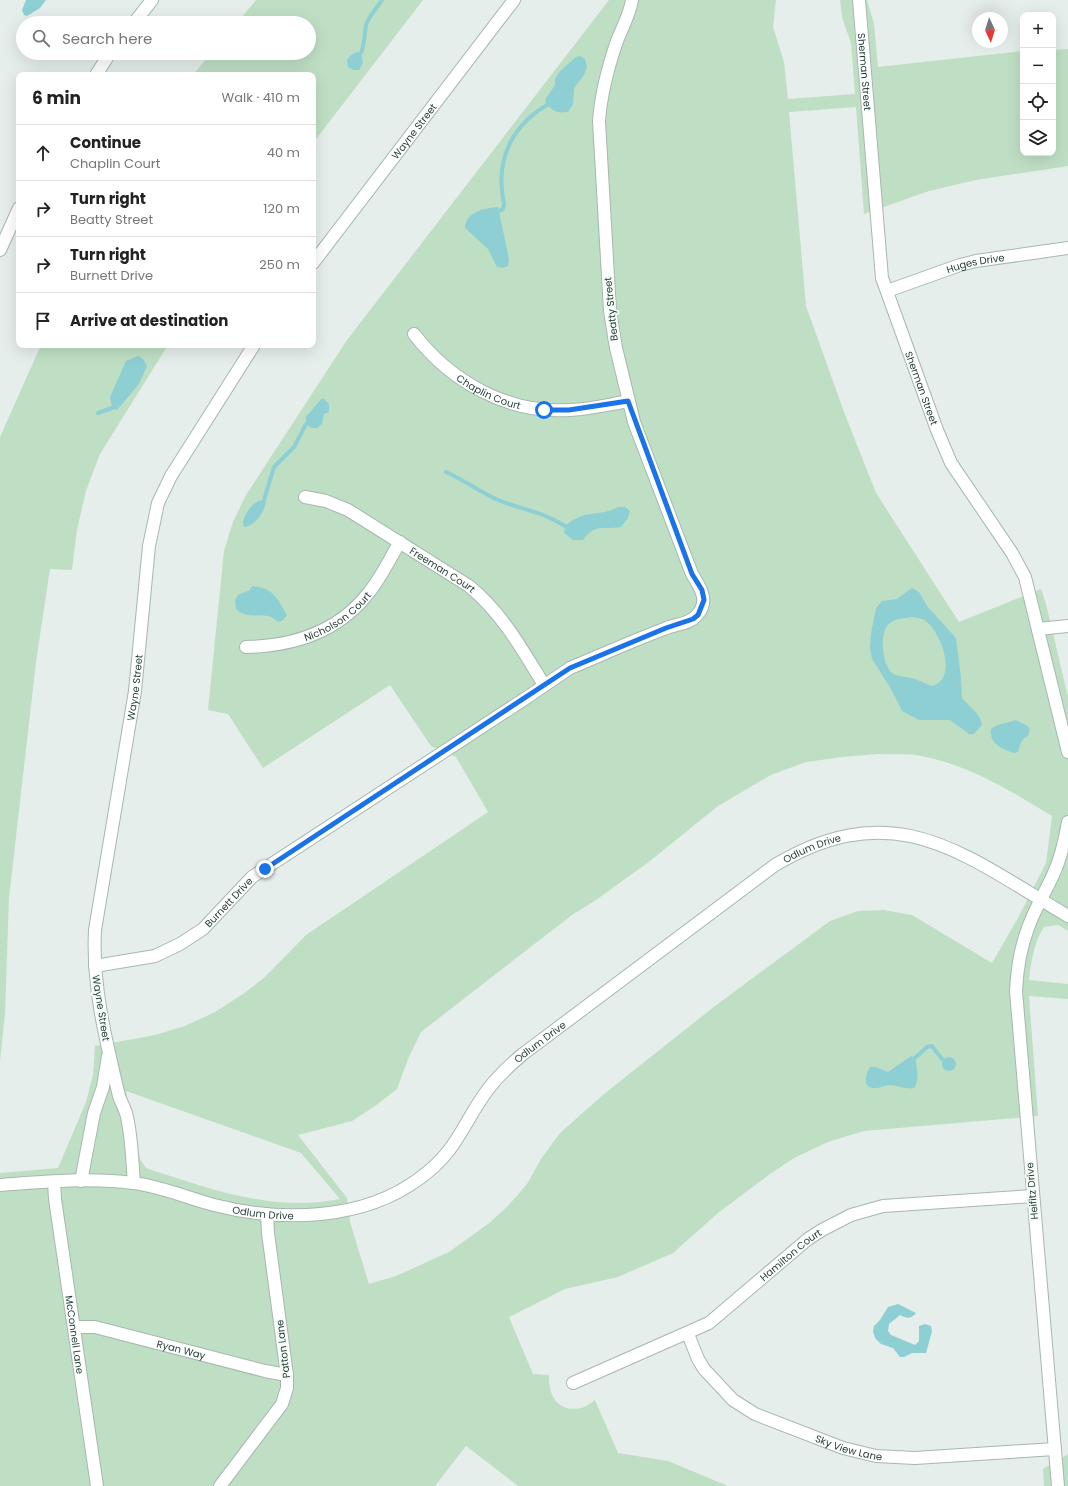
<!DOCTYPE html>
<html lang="en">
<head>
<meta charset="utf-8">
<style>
  :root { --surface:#fff; --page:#f6f6f6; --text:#222; --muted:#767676; --line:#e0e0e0 }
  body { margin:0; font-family:Poppins,sans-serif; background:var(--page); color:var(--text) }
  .controls { position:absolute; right:12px; top:12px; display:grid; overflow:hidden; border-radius:8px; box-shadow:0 4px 16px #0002 }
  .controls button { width:36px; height:36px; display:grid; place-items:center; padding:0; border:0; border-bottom:1px solid var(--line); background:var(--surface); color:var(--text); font:20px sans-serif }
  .compass { position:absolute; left:972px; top:12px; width:36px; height:36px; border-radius:50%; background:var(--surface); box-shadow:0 4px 16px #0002; rotate:176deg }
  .stop { position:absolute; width:12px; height:12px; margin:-9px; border:3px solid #1a73e8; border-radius:50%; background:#fff }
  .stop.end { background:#1a73e8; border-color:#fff; box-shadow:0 1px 4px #0008 }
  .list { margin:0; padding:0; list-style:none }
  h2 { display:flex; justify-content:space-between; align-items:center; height:52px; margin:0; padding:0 16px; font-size:17px }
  h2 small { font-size:13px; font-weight:400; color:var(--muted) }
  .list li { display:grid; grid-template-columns:26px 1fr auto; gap:12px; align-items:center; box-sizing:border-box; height:56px; padding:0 16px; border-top:1px solid var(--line) }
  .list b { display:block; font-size:15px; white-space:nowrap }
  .list p { margin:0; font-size:13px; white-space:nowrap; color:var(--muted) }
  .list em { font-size:13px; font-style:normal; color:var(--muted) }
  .icon { flex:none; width:22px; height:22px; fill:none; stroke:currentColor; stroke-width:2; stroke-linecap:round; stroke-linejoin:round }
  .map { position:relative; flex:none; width:1068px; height:1486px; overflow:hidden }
  .search { position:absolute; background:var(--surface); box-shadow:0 4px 16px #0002; left:16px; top:16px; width:300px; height:44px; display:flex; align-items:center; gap:10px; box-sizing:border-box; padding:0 14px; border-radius:22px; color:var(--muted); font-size:15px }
  .panel { position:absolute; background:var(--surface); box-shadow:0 4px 16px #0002; left:16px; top:72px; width:300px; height:276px; border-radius:8px }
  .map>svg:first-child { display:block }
  .green { fill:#bfdfc4; fill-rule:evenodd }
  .water { fill:#8ecfd3; fill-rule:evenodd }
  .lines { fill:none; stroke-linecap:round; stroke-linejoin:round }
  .stream { stroke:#8ecfd3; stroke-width:4 }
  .street-casing { stroke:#a7b7b0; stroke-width:14 }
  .street { stroke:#fff; stroke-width:12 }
  .route { stroke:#1a73e8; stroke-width:5 }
  .labels { text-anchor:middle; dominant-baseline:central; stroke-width:4; stroke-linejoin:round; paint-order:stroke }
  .street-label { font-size:10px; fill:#244136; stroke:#f6fbf8 }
</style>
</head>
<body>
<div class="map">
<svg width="1068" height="1486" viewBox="0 0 1068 1486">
  <rect width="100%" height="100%" fill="#e5eeea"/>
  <g class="green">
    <polygon points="256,0 423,0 313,143 313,75 193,75 211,53 309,53 309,23 237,23"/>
    <path d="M609,0H776L773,27L784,62L788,99L855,94L851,43L842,17L840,0H867L874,24L878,67L1023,51V153H1053V50L1068,49V166L976,180L929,191L864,214L856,107L789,112L806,306L844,412L876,493L959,622L1041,589L1046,604L1068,697V931L1058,925L1044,927C1034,942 1031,962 1029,980L1068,984V999L1029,996L1038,1116L864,1131L828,1142L794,1158L770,1174L718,1213L673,1253L618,1277L565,1289L509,1317L533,1374L549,1375C548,1395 558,1413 581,1408C586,1407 591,1403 595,1400L618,1453L668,1461L728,1486H518L466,1446L435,1486H0V1173L58,1168L86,1102L93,1075L95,1046L155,1035L185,1026L215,1012L243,994L265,977L306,935L488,812L456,757L431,746L390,685L263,768L228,714L208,710L224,551L233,522L246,495L347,340ZM878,754C892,755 907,753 921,756C969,765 1011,791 1052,816L1046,863L1018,918L992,963L912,915L884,910L858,911L830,921L715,1006L604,1094L560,1133L541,1159L527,1184L508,1206L488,1224L449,1252L396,1276L369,1284L350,1222L347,1198L298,1135L352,1121L375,1106L397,1089L408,1059L421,1032L572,915L596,900L650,861L718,806L771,775L806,762L842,757ZM126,1091L301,1153L340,1199C274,1213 207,1188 146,1168L140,1159Z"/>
    <polygon points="41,345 168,345 100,454 86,491 77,530 72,570 50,569 36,662 9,898 5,1013 0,1062 0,437"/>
    <polygon points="1068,1454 1068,1486 1044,1486 1043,1469"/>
  </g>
  <g class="water">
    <polygon points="26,0 46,0 40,8 27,16 24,15 22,10"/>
    <polygon points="357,52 361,53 363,63 359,70 353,70 348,67 347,60 351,55"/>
    <path d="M580,56L585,59L587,67L584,75L574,88L573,104L568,112C556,114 550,110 545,100L555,85V79L559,72L576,57Z"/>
    <path d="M498,207L509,259L508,266L503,268L497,267L488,249L465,228C465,212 485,208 498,207Z"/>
    <polygon points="138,356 143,359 147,366 139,384 117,410 112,408 110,397 126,361"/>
    <path d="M323,398L329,404V412L324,414L322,424L317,428H311L306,424V416C313,411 317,401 323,398Z"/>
    <path d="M261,500H264L266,503C263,513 256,525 245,527L243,525C242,517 252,502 261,500Z"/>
    <path d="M618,507H625L630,511L628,518L621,527C603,530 595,523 583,540H573L564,533L565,526C586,508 598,518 618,507Z"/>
    <path d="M252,586C274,588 277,598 287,615L283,620L278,622C265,608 252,623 236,609L235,600L238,595L250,590Z"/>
    <path d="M912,588L919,592L927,606L956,638L961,678L962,698C970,708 980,712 982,725L974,734H969L950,720H919L902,711L891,689L872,659L870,648L871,633L876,608L882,601L897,599ZM911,617C918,618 923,618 928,623C942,636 958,679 932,686C926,684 921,681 915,679C907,676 898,678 891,672C882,663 879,630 890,623C896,618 904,619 911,617Z"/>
    <path d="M1016,720L1028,726L1030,730L1028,736C1021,739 1020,745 1018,752L1014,753C1001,749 989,743 991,729L995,726Z"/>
    <path d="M911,1056L915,1058C917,1067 920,1081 914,1088C905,1090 897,1085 889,1085C883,1086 878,1089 873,1088C862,1087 866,1073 870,1067H876L888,1072Z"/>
    <circle cx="949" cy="1064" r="7"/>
    <path d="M898,1304L916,1313C910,1319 908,1319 900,1315L889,1324L888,1331L891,1335L915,1345L919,1341V1326L925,1324L931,1326L932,1331L926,1353H912L904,1357H900L893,1348L881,1344L875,1338L873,1331L874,1326L880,1320L888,1307Z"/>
  </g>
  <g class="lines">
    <g class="stream">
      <path d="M361,53C365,44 364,35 366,25C369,16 377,8 382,0"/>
      <path d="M499,211L503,209L504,204C495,162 510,127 547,105"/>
      <polyline points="98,413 112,408"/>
      <path d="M446,472C464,480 480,492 498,500C522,510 542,511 565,526"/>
      <polyline points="264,500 274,467 294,447 306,424"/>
      <polyline points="915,1058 927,1047 932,1046 942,1059"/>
    </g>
    <g class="street-casing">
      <g id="street">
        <path id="s1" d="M859,0L882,278L937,430L951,463L1012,553L1025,577L1068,752"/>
        <polyline points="134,23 152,0"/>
        <polyline points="96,75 110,53"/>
        <polyline points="0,250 19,208"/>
        <path id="s2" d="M313,263L514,0"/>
        <path id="s3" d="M887,291L960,265L976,261L1068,248"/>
        <path id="s4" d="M414,334C451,382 508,414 570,410C590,409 609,405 628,401"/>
        <path id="s5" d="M305,497L326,501L348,510L469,586C502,613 522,649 544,685"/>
        <polyline points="1038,629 1068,626"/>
        <path id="s6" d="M246,647C294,646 340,631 370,591C382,576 390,558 400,542"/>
        <path id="s7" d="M95,966L155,956L180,944L203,929L252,877L526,698L570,668C601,655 632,641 664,629C674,624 689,625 697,615C710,601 700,587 692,574L634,422L616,348L610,311L599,121C601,94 608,67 617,41C622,28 630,14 632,0"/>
        <polyline points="81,1181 94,1113 103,1087 108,1056"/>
        <path id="s8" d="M54,1182L55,1199L97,1486"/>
        <path id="s9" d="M134,1183C132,1160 132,1135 126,1113C124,1107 121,1102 119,1096C106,1041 92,986 95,930L135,691L149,546L158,503L171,476L254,345"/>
        <path id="s10" d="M0,1185C44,1182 89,1177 133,1183C161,1186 187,1198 214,1205C281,1222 363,1221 420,1178C458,1151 463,1122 489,1088C499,1075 511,1064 523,1054L775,865C896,793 964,855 1068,916"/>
        <path id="s11" d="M74,1327H95L265,1371L287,1375"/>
        <path id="s12" d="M688,1334L698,1359L704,1369L733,1400L755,1414L843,1448L876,1456L915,1458L1055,1449"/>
        <path id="s13" d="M573,1383L709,1323L808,1239L822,1230L851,1215L883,1206L1033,1196"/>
        <polyline points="220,1486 282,1404 287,1388 287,1375 268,1233 267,1214"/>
        <path d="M1058,1486L1016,991C1017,970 1020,949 1028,928C1034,910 1045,893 1053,875C1061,858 1065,840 1068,822"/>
      </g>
    </g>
    <use href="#street" class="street"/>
  </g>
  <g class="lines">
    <polyline class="route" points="265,869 570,668 666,628 693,619 698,615 704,600 702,590 692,574 628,401 569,410 544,410"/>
  </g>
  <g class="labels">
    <g class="street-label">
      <text stroke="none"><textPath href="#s1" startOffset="72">Sherman Street</textPath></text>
      <text stroke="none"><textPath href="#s2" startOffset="166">Wayne Street</textPath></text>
      <text stroke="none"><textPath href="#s3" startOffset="93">Huges Drive</textPath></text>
      <text transform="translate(611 309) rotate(-96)">Beatty Street</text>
      <text stroke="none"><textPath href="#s1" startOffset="396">Sherman Street</textPath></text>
      <text stroke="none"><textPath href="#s4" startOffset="96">Chaplin Court</textPath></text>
      <text stroke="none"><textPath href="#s5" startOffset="157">Freeman Court</textPath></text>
      <text stroke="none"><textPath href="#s6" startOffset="99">Nicholson Court</textPath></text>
      <text stroke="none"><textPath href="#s9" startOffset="503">Wayne Street</textPath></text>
      <text stroke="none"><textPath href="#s10" startOffset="950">Odlum Drive</textPath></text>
      <text stroke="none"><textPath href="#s7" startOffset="153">Burnett Drive</textPath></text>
      <text transform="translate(101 1008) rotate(81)">Wayne Street</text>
      <text stroke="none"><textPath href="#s10" startOffset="615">Odlum Drive</textPath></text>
      <text transform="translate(1032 1191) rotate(-95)">Heifitz Drive</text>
      <text stroke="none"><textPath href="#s10" startOffset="267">Odlum Drive</textPath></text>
      <text stroke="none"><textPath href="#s13" startOffset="255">Hamilton Court</textPath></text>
      <text stroke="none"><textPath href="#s8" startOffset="154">McConnell Lane</textPath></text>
      <text stroke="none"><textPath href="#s11" startOffset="110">Ryan Way</textPath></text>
      <text transform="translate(283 1349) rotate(-97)">Patton Lane</text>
      <text stroke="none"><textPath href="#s12" startOffset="207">Sky View Lane</textPath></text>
    </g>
  </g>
</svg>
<div class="controls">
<button>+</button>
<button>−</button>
<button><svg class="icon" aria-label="locate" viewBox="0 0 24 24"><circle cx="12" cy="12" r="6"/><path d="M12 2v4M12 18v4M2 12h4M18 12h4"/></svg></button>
<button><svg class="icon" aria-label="layers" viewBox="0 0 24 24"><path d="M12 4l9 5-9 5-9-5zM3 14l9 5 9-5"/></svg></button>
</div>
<svg class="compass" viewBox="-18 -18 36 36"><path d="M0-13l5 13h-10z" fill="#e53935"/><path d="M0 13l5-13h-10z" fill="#767676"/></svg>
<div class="stop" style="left:544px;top:410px"></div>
<div class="stop end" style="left:265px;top:869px"></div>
<div class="search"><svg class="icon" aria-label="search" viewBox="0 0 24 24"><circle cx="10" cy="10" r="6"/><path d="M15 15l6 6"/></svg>Search here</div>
<section class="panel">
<h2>6 min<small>Walk · 410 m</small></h2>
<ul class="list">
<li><svg class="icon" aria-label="ahead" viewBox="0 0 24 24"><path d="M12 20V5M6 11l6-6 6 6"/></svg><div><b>Continue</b><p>Chaplin Court</p></div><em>40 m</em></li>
<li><svg class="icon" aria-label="right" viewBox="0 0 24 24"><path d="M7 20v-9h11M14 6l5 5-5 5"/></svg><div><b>Turn right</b><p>Beatty Street</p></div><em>120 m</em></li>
<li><svg class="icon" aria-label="right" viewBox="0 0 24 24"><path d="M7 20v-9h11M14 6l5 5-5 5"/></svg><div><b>Turn right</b><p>Burnett Drive</p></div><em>250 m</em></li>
<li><svg class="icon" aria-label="arrive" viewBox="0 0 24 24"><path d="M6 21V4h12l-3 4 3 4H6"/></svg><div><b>Arrive at destination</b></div></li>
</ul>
</section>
</div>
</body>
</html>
